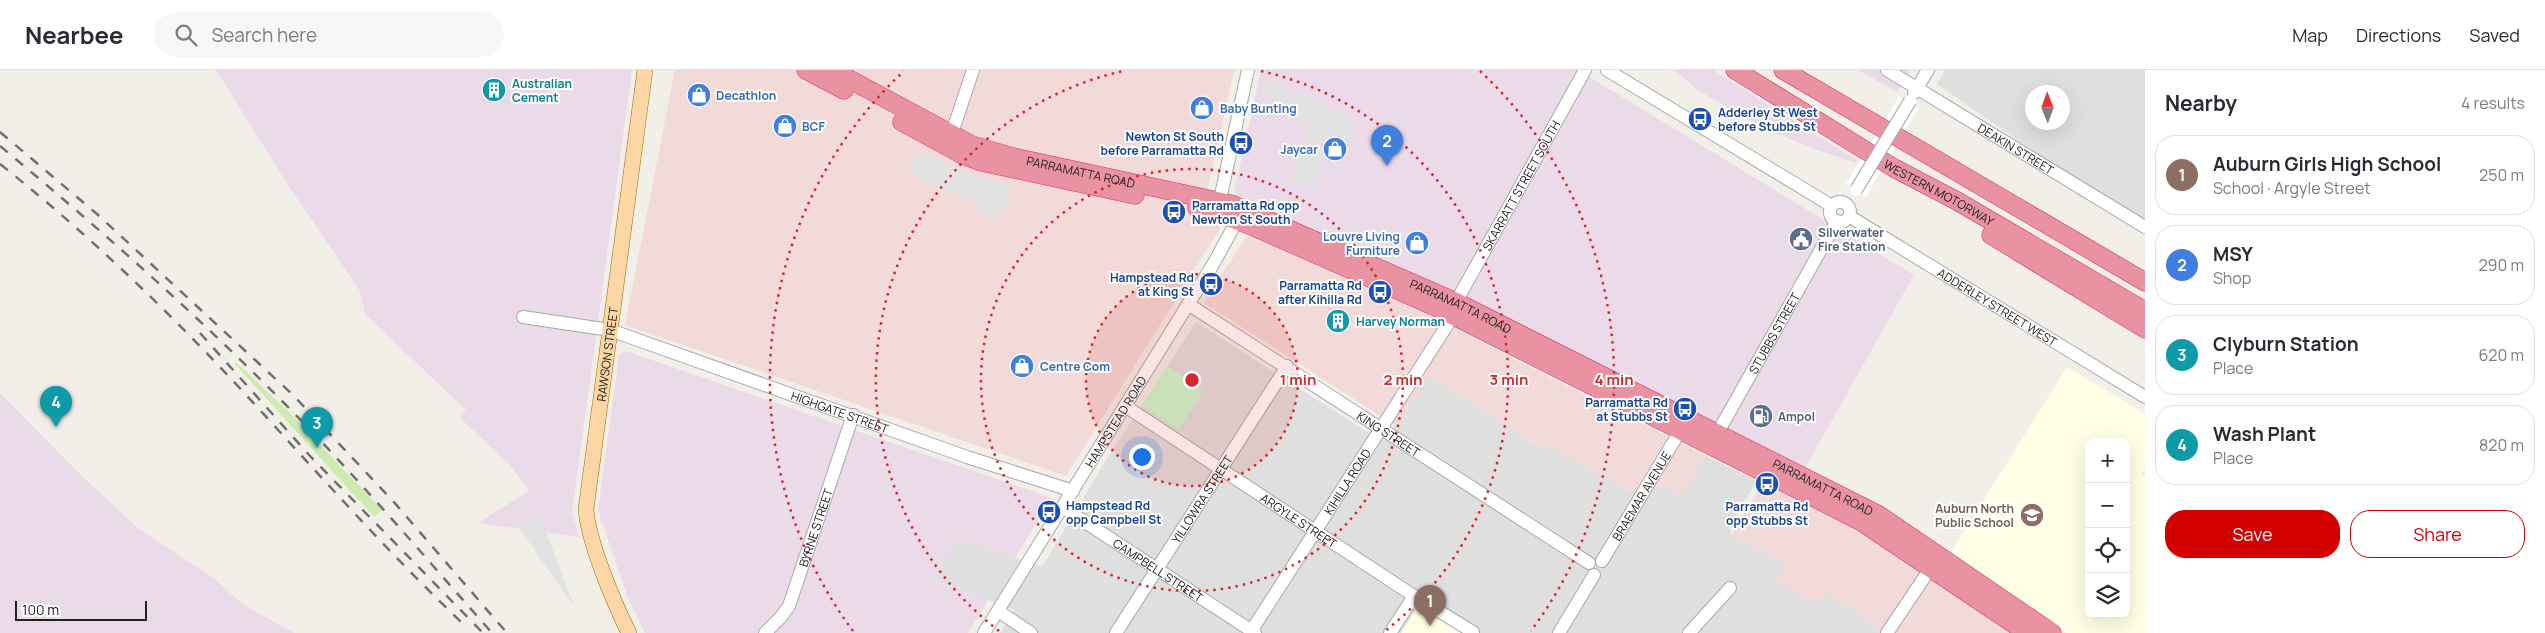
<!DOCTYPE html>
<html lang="en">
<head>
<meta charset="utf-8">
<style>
  :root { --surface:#fff; --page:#f7f7f7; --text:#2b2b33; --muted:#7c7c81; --line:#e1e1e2; --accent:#d40000 }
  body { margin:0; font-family:Manrope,sans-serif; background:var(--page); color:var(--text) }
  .controls { position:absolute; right:15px; bottom:15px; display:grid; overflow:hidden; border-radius:10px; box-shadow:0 5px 20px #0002 }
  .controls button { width:45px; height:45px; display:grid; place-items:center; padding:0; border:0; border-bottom:1px solid var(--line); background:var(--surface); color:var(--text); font:25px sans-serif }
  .compass { position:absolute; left:2025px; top:15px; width:45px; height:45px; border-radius:50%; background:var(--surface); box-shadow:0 5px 20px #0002; rotate:359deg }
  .scale { position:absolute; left:15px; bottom:12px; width:132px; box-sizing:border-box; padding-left:5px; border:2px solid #222; border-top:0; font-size:14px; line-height:18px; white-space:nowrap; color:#222; -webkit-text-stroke:4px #fff; paint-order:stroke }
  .you { position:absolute; left:1141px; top:386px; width:18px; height:18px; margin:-12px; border:4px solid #fff; border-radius:50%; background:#1a73e8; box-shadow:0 0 0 8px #1a73e833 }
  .badge { display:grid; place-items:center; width:32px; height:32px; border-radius:50%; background:var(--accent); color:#fff; font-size:16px; font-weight:700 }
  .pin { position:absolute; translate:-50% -41px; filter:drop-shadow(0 1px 2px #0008) }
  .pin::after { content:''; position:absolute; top:26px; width:18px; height:15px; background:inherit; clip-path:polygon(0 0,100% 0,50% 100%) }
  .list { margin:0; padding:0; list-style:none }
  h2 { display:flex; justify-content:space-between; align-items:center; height:65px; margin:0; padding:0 20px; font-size:21px }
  h2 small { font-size:16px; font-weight:400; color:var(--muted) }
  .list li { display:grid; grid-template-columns:32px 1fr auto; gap:15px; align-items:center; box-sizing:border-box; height:80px; margin:0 10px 10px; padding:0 10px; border:1px solid var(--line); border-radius:20px }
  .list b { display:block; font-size:19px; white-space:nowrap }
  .list p { margin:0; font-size:16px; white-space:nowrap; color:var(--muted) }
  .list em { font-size:16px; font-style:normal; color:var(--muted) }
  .actions { display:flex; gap:10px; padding:15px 20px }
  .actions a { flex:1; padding:11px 0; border:1px solid var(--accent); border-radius:20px; text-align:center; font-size:18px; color:var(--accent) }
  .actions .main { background:var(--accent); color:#fff }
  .icon { flex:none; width:28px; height:28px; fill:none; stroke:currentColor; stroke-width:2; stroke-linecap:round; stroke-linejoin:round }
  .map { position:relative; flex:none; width:2145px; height:563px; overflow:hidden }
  header { display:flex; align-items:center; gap:30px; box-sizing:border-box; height:70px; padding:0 25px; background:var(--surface); border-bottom:1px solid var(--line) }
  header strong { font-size:24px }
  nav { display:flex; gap:28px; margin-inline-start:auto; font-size:18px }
  .search { width:350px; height:45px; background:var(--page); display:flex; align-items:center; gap:12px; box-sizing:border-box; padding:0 18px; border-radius:28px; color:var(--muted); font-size:19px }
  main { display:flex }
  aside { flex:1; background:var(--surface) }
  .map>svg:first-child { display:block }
  .residential { fill:#e0dfdf; fill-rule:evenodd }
  .commercial { fill:#f2dad9 }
  .industrial { fill:#ebdbe8 }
  .education { fill:#ffffe5; fill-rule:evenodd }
  .grass { fill:#cdebb0 }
  .park { fill:#c8facc }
  .parking { fill:#e2e2e2 }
  .pier { fill:#fff }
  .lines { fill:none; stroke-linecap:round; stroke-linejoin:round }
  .minor-casing { stroke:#a9a9a9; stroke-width:14 }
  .major-casing { stroke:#a06b00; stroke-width:16 }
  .highway-casing { stroke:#dc2a67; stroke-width:19 }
  .minor { stroke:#fff; stroke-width:12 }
  .major { stroke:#fcd6a4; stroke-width:15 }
  .highway { stroke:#e892a2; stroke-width:18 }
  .rail { stroke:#707070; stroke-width:2.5; stroke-dasharray:10 10; stroke-linecap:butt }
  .minor-bridge-casing { stroke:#a9a9a9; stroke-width:14; stroke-linecap:butt }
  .minor-bridge { stroke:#fff; stroke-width:12 }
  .ring { fill:none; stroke:#d62828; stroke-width:2.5; stroke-dasharray:2.5 5 }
  .labels { text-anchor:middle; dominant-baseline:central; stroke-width:4; stroke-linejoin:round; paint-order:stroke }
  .culture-label { font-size:12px; font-weight:bold; fill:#0d838f; stroke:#fff; text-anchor:start }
  .shop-label { font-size:12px; font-weight:bold; fill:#366cbe; stroke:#fff; text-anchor:start }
  .transit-label { font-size:12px; font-weight:bold; fill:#164399; stroke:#fff; text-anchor:end }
  .street-label { font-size:12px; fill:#222; stroke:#fff }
  .service-label { font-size:12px; font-weight:bold; fill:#4e5e75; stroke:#fff; text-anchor:start }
  .education-label { font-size:12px; font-weight:bold; fill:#785e54; stroke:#fff; text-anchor:end }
  .centre { fill:#d62828; stroke:#fff; stroke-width:2.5 }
  .ring-label { font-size:15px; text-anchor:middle; font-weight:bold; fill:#d62828; stroke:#fff; stroke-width:4; stroke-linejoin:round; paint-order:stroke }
</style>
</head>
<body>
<header>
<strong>Nearbee</strong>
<div class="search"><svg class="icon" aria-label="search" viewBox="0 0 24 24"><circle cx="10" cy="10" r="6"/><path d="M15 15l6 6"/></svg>Search here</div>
<nav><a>Map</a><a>Directions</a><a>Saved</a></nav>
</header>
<main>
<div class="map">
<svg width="2145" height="563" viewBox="0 0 2145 563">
  <rect width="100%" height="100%" fill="#f2efe9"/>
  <g class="residential">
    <path d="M1945,0H2145V158L1937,14ZM2032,22H2062V52H2032Z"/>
    <polygon points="1196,252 1367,362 1396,356 1428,305 1543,379 1546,376 1581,393 1628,421 1663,416 1680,426 1706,386 1757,411 1729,456 1731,465 1786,494 1777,510 1816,535 1825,522 1875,555 1879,563 1000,563 1014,540 933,509 957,469 1042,497 1105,392"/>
  </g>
  <g class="commercial">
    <polygon points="675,0 1234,0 1201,149 1219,155 1219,160 1066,406 625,255"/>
    <polygon points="1250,166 1438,250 1706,386 1680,426 1663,416 1628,421 1581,393 1546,376 1544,379 1429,306 1396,356 1204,233 1246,167"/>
    <polygon points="1762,414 1869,466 2009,563 1879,563 1875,555 1825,522 1816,535 1776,510 1786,494 1731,465"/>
  </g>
  <g class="industrial">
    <polygon points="216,0 632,0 572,443 579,467 478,453 529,421 509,394 460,348 466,340 365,244 360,221 286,112"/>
    <polygon points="1261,0 1578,0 1914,205 1805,398 1448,218 1234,124"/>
    <polygon points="1674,0 1713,0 1858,91 1856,93 1817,80 1765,59 1699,21"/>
    <polygon points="1858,0 1911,0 1897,22"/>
    <polygon points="626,281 831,352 1052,428 1015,488 957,470 933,509 989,529 968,563 645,563 628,528 598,441 619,285"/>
    <polygon points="0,323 85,409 139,459 212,507 244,535 294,563 0,563"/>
  </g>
  <g class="education">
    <path d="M2067,297L2145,344V399L2141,405L2145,407V563H2068L1951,482ZM2089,372H2126V544H2089Z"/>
    <polygon points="1417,538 1434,549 1437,546 1466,563 1401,563"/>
  </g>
  <polygon class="grass" points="236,292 290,343 382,440 374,447 235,294"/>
  <polygon class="park" points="1167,296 1204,320 1179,360 1142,336"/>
  <g class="parking">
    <polygon points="1266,10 1315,31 1358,58 1354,72 1336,67 1337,61 1331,59 1316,118 1291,110 1308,54 1270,42 1273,29 1262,24"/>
    <polygon points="922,80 943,93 983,108 1007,114 1010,120 999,150 977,142 980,132 938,118 908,102"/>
    <polygon points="537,442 549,470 575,538 517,455"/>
  </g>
  <polygon class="pier" points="1899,27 1918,39 1866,126 1846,114"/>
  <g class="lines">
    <g class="minor-casing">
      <g id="minor">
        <polyline points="1607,0 1832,136"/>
        <path id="s1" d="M1887,0L2145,157"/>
        <polyline points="1914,23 1928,0"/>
        <polyline points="951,66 973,0"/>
        <circle cx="1840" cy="142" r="10"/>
        <polyline points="1218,139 1248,0"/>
        <path id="s2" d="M1849,146L2145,327"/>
        <path id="s3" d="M1188,234L1589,493"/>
        <path id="s4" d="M523,247L610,260L967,387L1073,421"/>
        <path id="s5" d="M1125,336L1414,526L1473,562"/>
        <path id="s6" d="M1713,371L1837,151"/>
        <path id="s7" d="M1062,437L1255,563"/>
        <path id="s8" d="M1602,491L1680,361"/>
        <polyline points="998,541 1031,563"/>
        <path id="s9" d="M765,563L781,547L789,536L853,345"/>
        <path id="s10" d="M984,563L1215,191L1241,143"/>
        <path id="s11" d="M1116,563L1287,296"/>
        <path id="s12" d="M1250,563L1453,246L1461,223L1585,0"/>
        <polyline points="1390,563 1414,526"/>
        <polyline points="1559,563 1594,505"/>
        <polyline points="1689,563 1730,518"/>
        <polyline points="1887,563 1934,493"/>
      </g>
    </g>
    <g class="major-casing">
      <g id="major">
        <path id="s13" d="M629,563C614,533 588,471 586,439L645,0"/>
      </g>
    </g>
    <g class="highway-casing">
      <g id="highway">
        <polyline points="806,0 844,20"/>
        <path id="s14" d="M832,0L972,75L1013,87L1231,134L1456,232L1879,445L2052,563"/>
        <path id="s15" d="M1735,0L1894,98L1957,131L2145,241"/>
        <polyline points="1783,0 2145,212"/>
        <polyline points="902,52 961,84 982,92 1135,125"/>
        <polyline points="1197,138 1218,143 1254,157 1438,238 1862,452 2027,563"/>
        <polyline points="1991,165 2145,259"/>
      </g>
    </g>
    <use href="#minor" class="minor"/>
    <use href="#major" class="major"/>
    <use href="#highway" class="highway"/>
    <g class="rail">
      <polyline points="0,62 97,144 293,325 393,431 507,563"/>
      <path d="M0,76C99,158 196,244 286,335C358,408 424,486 492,563"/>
      <path d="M0,94C97,171 186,258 269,350C332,419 394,488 462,553"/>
      <polyline points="200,263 310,386 483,563"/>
    </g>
    <g class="minor-bridge-casing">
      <polyline id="minor-bridge" points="1856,120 1910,31"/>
    </g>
    <use href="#minor-bridge" class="minor-bridge"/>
  </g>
  <circle cx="1192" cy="310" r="106" fill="#d62828" fill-opacity=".12"/>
  <g class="ring">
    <circle cx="1192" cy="310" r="106"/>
    <circle cx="1192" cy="310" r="211"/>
    <path d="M999 561A317 317 0 0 1 1123 1M1261 1A317 317 0 0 1 1385 561"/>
    <path d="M853 561A422 422 0 0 1 904 1M1480 1A422 422 0 0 1 1531 561"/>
  </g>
  <defs>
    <g id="building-disc" transform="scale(1.25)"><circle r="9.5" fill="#0f9aa8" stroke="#fff"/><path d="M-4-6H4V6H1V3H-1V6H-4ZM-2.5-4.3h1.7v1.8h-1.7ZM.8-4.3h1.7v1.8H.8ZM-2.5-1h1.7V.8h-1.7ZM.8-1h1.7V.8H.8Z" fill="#fff"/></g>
    <g id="shop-disc" transform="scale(1.25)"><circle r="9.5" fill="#3f7fe0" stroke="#fff"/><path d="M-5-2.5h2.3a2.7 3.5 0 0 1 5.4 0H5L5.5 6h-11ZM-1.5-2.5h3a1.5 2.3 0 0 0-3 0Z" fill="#fff"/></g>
    <g id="bus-disc" transform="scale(1.25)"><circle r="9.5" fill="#1a4fb4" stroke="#fff"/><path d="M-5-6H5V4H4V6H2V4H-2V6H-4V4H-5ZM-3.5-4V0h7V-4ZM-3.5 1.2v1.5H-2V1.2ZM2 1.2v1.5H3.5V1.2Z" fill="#fff"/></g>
    <g id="civic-disc" transform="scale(1.25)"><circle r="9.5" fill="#5c6f8a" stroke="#fff"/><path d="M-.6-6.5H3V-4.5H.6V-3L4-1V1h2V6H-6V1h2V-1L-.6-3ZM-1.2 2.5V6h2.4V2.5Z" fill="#fff"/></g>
    <g id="fuel-disc" transform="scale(1.25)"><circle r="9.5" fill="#5c6f8a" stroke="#fff"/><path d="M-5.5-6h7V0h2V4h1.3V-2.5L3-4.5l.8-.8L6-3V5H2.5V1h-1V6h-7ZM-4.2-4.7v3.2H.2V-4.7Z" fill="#fff"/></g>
    <g id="school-disc" transform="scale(1.25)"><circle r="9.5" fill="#8d6e63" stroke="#fff"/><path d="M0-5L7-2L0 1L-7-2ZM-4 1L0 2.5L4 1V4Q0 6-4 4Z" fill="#fff"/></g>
  </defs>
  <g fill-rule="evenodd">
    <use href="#building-disc" x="494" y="20"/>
    <use href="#shop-disc" x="699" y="25"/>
    <use href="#shop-disc" x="1202" y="38"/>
    <use href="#bus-disc" x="1700" y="49"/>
    <use href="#shop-disc" x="785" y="56"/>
    <use href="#bus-disc" x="1241" y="73"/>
    <use href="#shop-disc" x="1335" y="79"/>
    <use href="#bus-disc" x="1174" y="142"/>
    <use href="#civic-disc" x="1801" y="169"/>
    <use href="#shop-disc" x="1417" y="173"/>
    <use href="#bus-disc" x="1211" y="214"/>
    <use href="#bus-disc" x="1380" y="222"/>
    <use href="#building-disc" x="1338" y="251"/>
    <use href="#shop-disc" x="1022" y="296"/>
    <use href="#bus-disc" x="1685" y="339"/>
    <use href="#fuel-disc" x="1761" y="346"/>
    <use href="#bus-disc" x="1767" y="414"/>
    <use href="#bus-disc" x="1049" y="442"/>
    <use href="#school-disc" x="2032" y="445"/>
  </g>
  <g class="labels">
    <g class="culture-label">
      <text x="512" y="13">Australian<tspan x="512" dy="14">Cement</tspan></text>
      <text x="1356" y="251">Harvey Norman</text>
    </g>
    <g class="shop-label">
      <text x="716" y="25">Decathlon</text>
      <text x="1220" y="38">Baby Bunting</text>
      <text x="802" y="56">BCF</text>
      <text x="1318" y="79" text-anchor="end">Jaycar</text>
      <text x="1400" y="166" text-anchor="end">Louvre Living<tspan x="1400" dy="14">Furniture</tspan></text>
      <text x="1040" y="296">Centre Com</text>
    </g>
    <g class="transit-label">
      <text x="1718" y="42" text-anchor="start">Adderley St West<tspan x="1718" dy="14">before Stubbs St</tspan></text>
      <text x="1224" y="66">Newton St South<tspan x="1224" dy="14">before Parramatta Rd</tspan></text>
      <text x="1192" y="135" text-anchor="start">Parramatta Rd opp<tspan x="1192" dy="14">Newton St South</tspan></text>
      <text x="1194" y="207">Hampstead Rd<tspan x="1194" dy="14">at King St</tspan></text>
      <text x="1362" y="215">Parramatta Rd<tspan x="1362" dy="14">after Kihilla Rd</tspan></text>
      <text x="1668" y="332">Parramatta Rd<tspan x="1668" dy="14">at Stubbs St</tspan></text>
      <text x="1066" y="435" text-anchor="start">Hampstead Rd<tspan x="1066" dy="14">opp Campbell St</tspan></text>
      <text x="1767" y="436" text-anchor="middle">Parramatta Rd<tspan x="1767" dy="14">opp Stubbs St</tspan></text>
    </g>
    <g class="street-label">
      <text stroke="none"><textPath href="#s1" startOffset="151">DEAKIN STREET</textPath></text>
      <text stroke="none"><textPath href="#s14" startOffset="271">PARRAMATTA ROAD</textPath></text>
      <text stroke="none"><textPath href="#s12" startOffset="524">SKARRATT STREET SOUTH</textPath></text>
      <text stroke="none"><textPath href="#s15" startOffset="238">WESTERN MOTORWAY</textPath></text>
      <text stroke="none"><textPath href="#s14" startOffset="676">PARRAMATTA ROAD</textPath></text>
      <text stroke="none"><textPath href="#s2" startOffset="174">ADDERLEY STREET WEST</textPath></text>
      <text stroke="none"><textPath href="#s6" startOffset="124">STUBBS STREET</textPath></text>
      <text stroke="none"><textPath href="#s13" startOffset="288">RAWSON STREET</textPath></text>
      <text stroke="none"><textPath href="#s4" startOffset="332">HIGHGATE STREET</textPath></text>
      <text stroke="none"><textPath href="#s10" startOffset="249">HAMPSTEAD ROAD</textPath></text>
      <text stroke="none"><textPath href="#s3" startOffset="239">KING STREET</textPath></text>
      <text stroke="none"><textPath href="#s12" startOffset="180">KIHILLA ROAD</textPath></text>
      <text stroke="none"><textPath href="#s14" startOffset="1081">PARRAMATTA ROAD</textPath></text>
      <text stroke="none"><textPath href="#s8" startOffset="76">BRAEMAR AVENUE</textPath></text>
      <text stroke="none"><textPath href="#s11" startOffset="159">YILLOWRA STREET</textPath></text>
      <text stroke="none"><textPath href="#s5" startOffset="208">ARGYLE STREET</textPath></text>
      <text stroke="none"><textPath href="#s9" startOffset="119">BYRNE STREET</textPath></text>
      <text stroke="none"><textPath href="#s7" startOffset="115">CAMPBELL STREET</textPath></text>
    </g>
    <g class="service-label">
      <text x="1818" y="162">Silverwater<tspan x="1818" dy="14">Fire Station</tspan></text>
      <text x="1778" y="346">Ampol</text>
    </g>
    <g class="education-label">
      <text x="2014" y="438">Auburn North<tspan x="2014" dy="14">Public School</tspan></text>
    </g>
  </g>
  <circle cx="1192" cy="310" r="8" class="centre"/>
  <g class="ring-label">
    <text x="1298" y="315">1 min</text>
    <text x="1403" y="315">2 min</text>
    <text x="1509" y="315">3 min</text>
    <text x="1614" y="315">4 min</text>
  </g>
</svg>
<div class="controls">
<button>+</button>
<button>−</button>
<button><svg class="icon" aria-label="locate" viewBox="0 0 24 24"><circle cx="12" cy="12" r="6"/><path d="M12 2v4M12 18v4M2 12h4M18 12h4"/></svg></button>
<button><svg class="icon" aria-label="layers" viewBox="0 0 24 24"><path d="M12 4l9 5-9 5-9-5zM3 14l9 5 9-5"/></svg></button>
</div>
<svg class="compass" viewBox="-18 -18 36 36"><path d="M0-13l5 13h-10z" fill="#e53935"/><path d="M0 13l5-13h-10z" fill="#7c7c81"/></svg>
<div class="scale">100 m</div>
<div class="you"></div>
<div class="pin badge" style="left:1430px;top:556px;background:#8d6e63">1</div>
<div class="pin badge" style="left:1387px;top:96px;background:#3f7fe0">2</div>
<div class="pin badge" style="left:317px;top:378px;background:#0f9aa8">3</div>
<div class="pin badge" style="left:56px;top:357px;background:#0f9aa8">4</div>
</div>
<aside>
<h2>Nearby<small>4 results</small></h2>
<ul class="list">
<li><span class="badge" style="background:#8d6e63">1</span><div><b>Auburn Girls High School</b><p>School · Argyle Street</p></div><em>250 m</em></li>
<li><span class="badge" style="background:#3f7fe0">2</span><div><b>MSY</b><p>Shop</p></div><em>290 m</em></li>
<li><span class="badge" style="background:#0f9aa8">3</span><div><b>Clyburn Station</b><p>Place</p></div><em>620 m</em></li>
<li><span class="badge" style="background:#0f9aa8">4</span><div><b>Wash Plant</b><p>Place</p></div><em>820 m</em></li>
</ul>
<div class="actions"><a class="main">Save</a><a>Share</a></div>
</aside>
</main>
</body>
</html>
